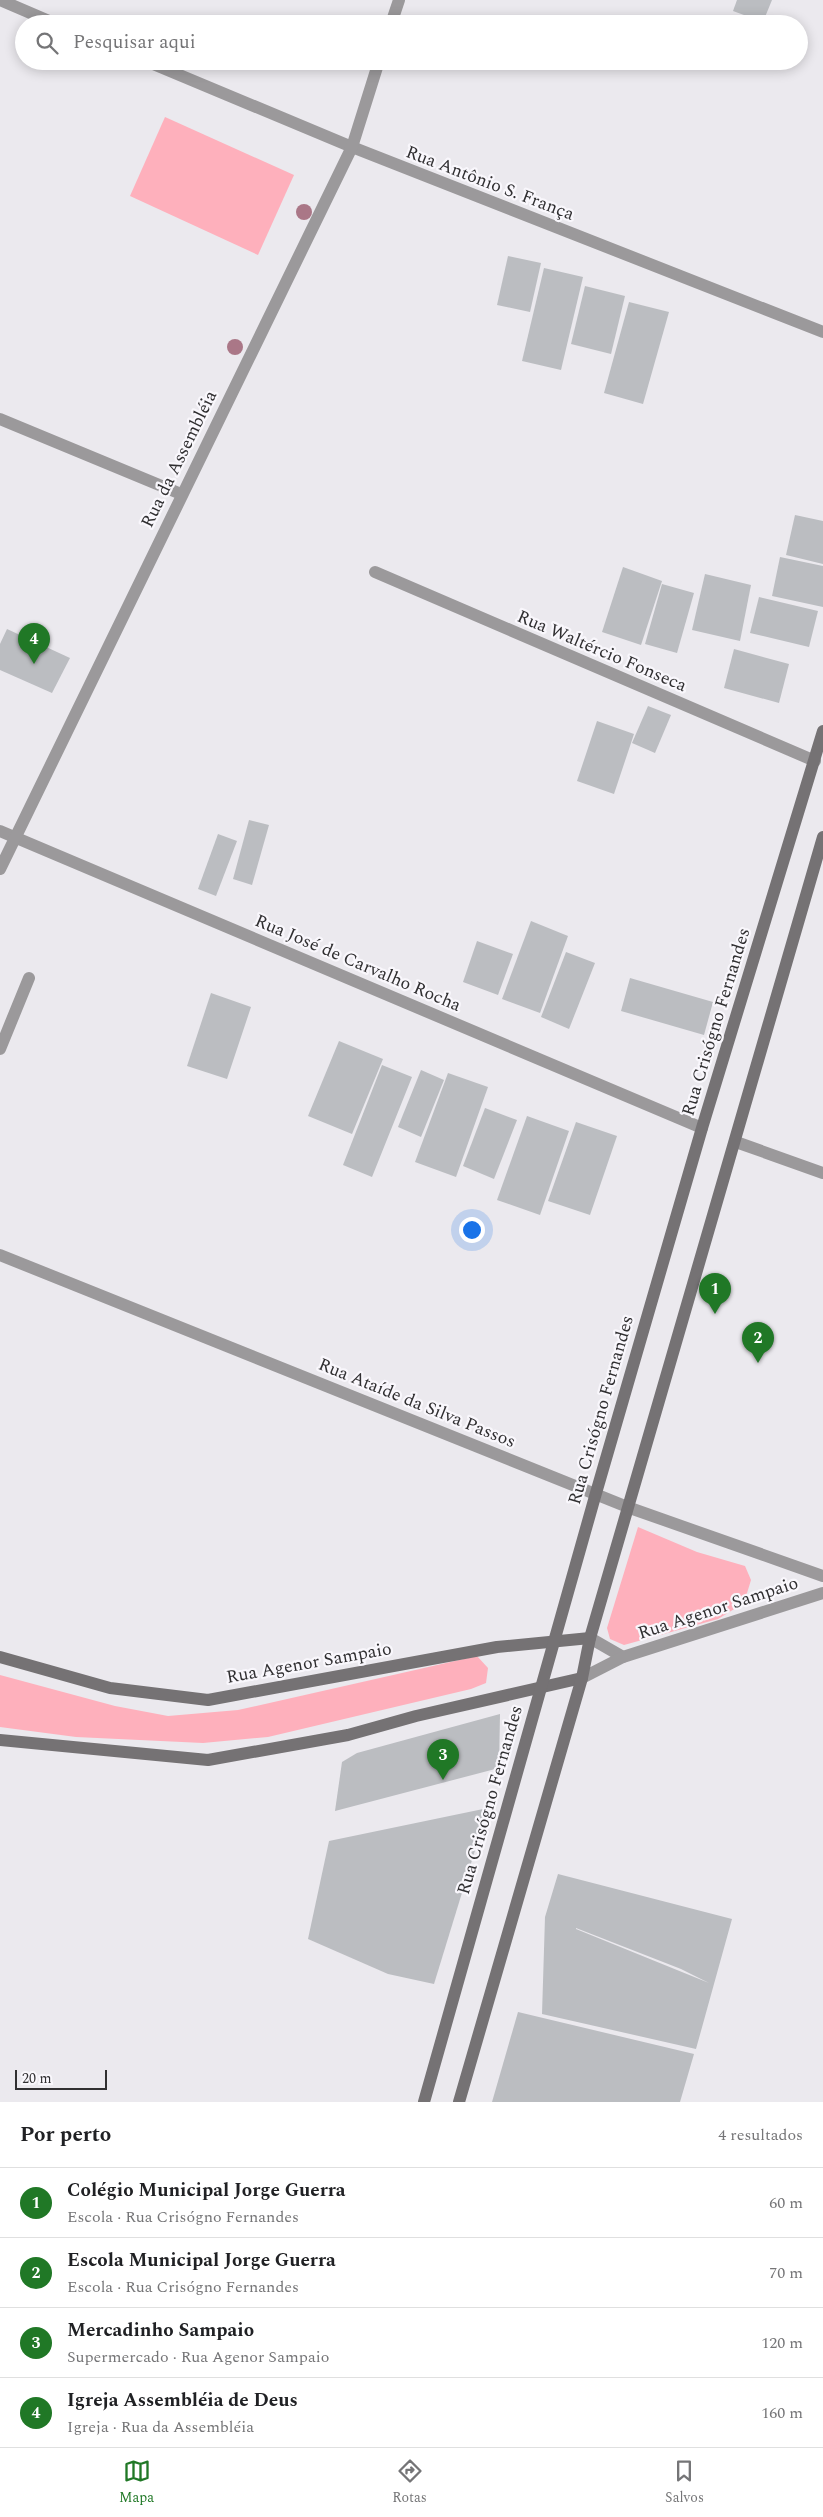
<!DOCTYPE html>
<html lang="pt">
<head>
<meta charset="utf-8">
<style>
  :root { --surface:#fff; --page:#f2f2f2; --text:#202124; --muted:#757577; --line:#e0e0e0; --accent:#207826 }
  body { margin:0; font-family:Spectral,serif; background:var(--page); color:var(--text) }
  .scale { position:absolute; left:15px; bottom:12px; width:92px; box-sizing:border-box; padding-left:5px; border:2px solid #302f31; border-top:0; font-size:14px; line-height:18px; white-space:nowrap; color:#302f31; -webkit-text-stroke:4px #f9f7fc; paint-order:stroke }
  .you { position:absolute; left:471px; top:1229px; width:18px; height:18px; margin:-12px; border:4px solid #fff; border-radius:50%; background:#1a73e8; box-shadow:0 0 0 8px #1a73e833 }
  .badge { display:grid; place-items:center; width:32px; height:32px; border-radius:50%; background:var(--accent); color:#fff; font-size:16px; font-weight:700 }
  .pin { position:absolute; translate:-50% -41px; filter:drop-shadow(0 1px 2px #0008) }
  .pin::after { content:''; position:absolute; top:26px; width:18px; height:15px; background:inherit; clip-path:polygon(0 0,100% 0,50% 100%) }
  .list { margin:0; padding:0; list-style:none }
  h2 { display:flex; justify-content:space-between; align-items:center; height:65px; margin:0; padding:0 20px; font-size:21px }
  h2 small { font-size:16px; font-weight:400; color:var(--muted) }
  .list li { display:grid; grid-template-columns:32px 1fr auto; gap:15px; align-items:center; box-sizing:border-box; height:70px; padding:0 20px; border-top:1px solid var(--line) }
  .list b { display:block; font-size:19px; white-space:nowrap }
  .list p { margin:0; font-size:16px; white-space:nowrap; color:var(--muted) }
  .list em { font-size:16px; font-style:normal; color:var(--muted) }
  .icon { flex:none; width:28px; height:28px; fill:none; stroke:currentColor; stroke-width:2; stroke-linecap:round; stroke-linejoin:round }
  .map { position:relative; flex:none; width:823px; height:2102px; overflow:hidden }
  .search { position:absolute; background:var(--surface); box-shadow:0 2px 12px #0003; left:15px; right:15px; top:15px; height:55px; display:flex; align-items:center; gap:12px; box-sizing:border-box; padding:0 18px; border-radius:28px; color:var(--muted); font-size:19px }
  .sheet { height:345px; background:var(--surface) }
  nav { display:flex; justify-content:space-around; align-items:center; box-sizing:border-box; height:70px; border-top:1px solid var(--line); background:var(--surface); font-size:14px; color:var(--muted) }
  nav a { display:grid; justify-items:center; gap:2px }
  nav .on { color:var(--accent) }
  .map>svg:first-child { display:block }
  .green { fill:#feb0bc }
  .building { fill:#bbbdc1; fill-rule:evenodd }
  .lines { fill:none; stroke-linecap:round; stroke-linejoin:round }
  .street { stroke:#9b999b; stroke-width:12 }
  .secondary { stroke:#757274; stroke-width:12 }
  .tree { fill:#aa7787 }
  .labels { text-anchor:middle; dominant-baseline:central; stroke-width:4.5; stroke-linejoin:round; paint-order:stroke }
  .street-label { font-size:18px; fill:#302f31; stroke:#f9f7fc }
</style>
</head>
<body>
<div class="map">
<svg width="823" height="2102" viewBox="0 0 823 2102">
  <rect width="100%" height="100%" fill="#ebe9ee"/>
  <g class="green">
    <polygon points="165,117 294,175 258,255 130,196"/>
    <polygon points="638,1527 697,1552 745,1566 751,1580 744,1603 718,1619 624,1645 610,1639 607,1628"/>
    <polygon points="477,1656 488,1668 486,1683 471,1689 268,1737 203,1743 76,1737 0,1727 0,1675 115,1706 168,1716 238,1710"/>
  </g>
  <g class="building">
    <polygon points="737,0 772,0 763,22 733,11"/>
    <polygon points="508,256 541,263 530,312 497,305"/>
    <polygon points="544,268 583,277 561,370 522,361"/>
    <polygon points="585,286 625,296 611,354 571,344"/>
    <polygon points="629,302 669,312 643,404 604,393"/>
    <polygon points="795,515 823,521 823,564 786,555"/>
    <polygon points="780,557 823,566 823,607 772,596"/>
    <polygon points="623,567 662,581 641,645 602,632"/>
    <polygon points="705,574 751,585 740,641 692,630"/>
    <polygon points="662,584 694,593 677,653 645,644"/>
    <polygon points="759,597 818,611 809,647 750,633"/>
    <polygon points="7,629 70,658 52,693 0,670 0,644"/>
    <polygon points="734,649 789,664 779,703 724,688"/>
    <polygon points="648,706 671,715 655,753 632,743"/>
    <polygon points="597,721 634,734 614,794 577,781"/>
    <polygon points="249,820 269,825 252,885 233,879"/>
    <polygon points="218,834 237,841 216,896 198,889"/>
    <polygon points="531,921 568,936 540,1013 502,999"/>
    <polygon points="477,941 513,954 498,995 463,982"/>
    <polygon points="566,952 595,963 569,1029 541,1017"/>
    <polygon points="630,978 713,1002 704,1035 621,1011"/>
    <polygon points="211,993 251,1007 227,1079 187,1066"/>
    <polygon points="339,1041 383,1059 352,1134 308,1116"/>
    <polygon points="382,1065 412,1077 372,1177 343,1165"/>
    <polygon points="421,1070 444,1080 421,1137 398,1127"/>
    <polygon points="448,1073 488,1087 456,1177 415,1162"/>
    <polygon points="485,1108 517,1120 494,1179 463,1166"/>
    <polygon points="527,1116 569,1131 540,1215 497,1200"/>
    <polygon points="576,1122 617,1136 590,1215 548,1201"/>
    <polygon points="500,1714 499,1768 335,1811 342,1762 357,1753"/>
    <polygon points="488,1808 434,1984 388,1974 308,1939 329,1841"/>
    <path d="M558,1874L732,1919L696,2049L542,2014L545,1917ZM576,1928L681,1969L709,1983L576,1929Z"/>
    <polygon points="518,2012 694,2054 680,2102 492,2102"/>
  </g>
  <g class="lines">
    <g class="street">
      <polyline points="0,0 56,24"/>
      <polyline points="391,24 399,0"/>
      <polyline points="146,61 352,147 823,332"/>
      <polyline points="0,419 181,494"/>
      <polyline points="375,572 815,761"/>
      <polyline points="0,831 702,1128"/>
      <polyline points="0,869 352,147 379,61"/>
      <polyline points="0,1049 29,978"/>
      <polyline points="736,1142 823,1173"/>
      <polyline points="0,1255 630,1508 823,1576"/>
      <polyline points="590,1638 623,1657"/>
      <polyline points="582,1678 623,1657 823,1593"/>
    </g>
    <g class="secondary">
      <polyline points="0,1657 110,1688 208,1700 497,1647 590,1638"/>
      <polyline points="0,1740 208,1760 348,1735 416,1716 582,1678"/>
      <polyline points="424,2102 596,1493 702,1128 823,731"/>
      <polyline points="459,2102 582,1678 590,1638 823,837"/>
    </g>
  </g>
  <g class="tree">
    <circle cx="304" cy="212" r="8"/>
    <circle cx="235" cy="347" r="8"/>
  </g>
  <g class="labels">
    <g class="street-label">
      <text transform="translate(490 183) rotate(21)">Rua Antônio S. França</text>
      <text transform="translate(179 459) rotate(-64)">Rua da Assembléia</text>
      <text transform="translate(602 651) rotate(23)">Rua Waltércio Fonseca</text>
      <text transform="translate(358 963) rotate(23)">Rua José de Carvalho Rocha</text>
      <text transform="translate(716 1022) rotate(-73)">Rua Crisógno Fernandes</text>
      <text transform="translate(417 1403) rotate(22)">Rua Ataíde da Silva Passos</text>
      <text transform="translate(601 1410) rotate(-74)">Rua Crisógno Fernandes</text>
      <text transform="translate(718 1608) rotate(-18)">Rua Agenor Sampaio</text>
      <text transform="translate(309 1663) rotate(-10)">Rua Agenor Sampaio</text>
      <text transform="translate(490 1800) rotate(-74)">Rua Crisógno Fernandes</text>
    </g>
  </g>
</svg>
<div class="scale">20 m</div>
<div class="you"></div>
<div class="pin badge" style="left:715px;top:1314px">1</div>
<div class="pin badge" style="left:758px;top:1363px">2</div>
<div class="pin badge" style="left:443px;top:1780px">3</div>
<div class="pin badge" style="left:34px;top:664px">4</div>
<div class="search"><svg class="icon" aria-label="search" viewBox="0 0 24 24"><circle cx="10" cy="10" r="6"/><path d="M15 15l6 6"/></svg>Pesquisar aqui</div>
</div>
<section class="sheet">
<h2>Por perto<small>4 resultados</small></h2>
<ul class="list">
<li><span class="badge">1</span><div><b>Colégio Municipal Jorge Guerra</b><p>Escola · Rua Crisógno Fernandes</p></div><em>60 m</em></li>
<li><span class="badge">2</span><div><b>Escola Municipal Jorge Guerra</b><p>Escola · Rua Crisógno Fernandes</p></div><em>70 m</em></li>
<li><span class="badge">3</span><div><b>Mercadinho Sampaio</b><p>Supermercado · Rua Agenor Sampaio</p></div><em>120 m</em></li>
<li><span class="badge">4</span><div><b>Igreja Assembléia de Deus</b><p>Igreja · Rua da Assembléia</p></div><em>160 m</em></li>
</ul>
</section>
<nav>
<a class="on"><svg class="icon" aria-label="map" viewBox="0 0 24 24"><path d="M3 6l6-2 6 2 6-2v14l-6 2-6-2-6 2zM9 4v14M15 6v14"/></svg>Mapa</a>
<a><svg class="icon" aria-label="directions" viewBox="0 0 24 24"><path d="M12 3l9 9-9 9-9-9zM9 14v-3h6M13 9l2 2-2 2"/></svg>Rotas</a>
<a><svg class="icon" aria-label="saved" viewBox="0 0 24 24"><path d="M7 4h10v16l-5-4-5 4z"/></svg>Salvos</a>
</nav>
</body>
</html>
